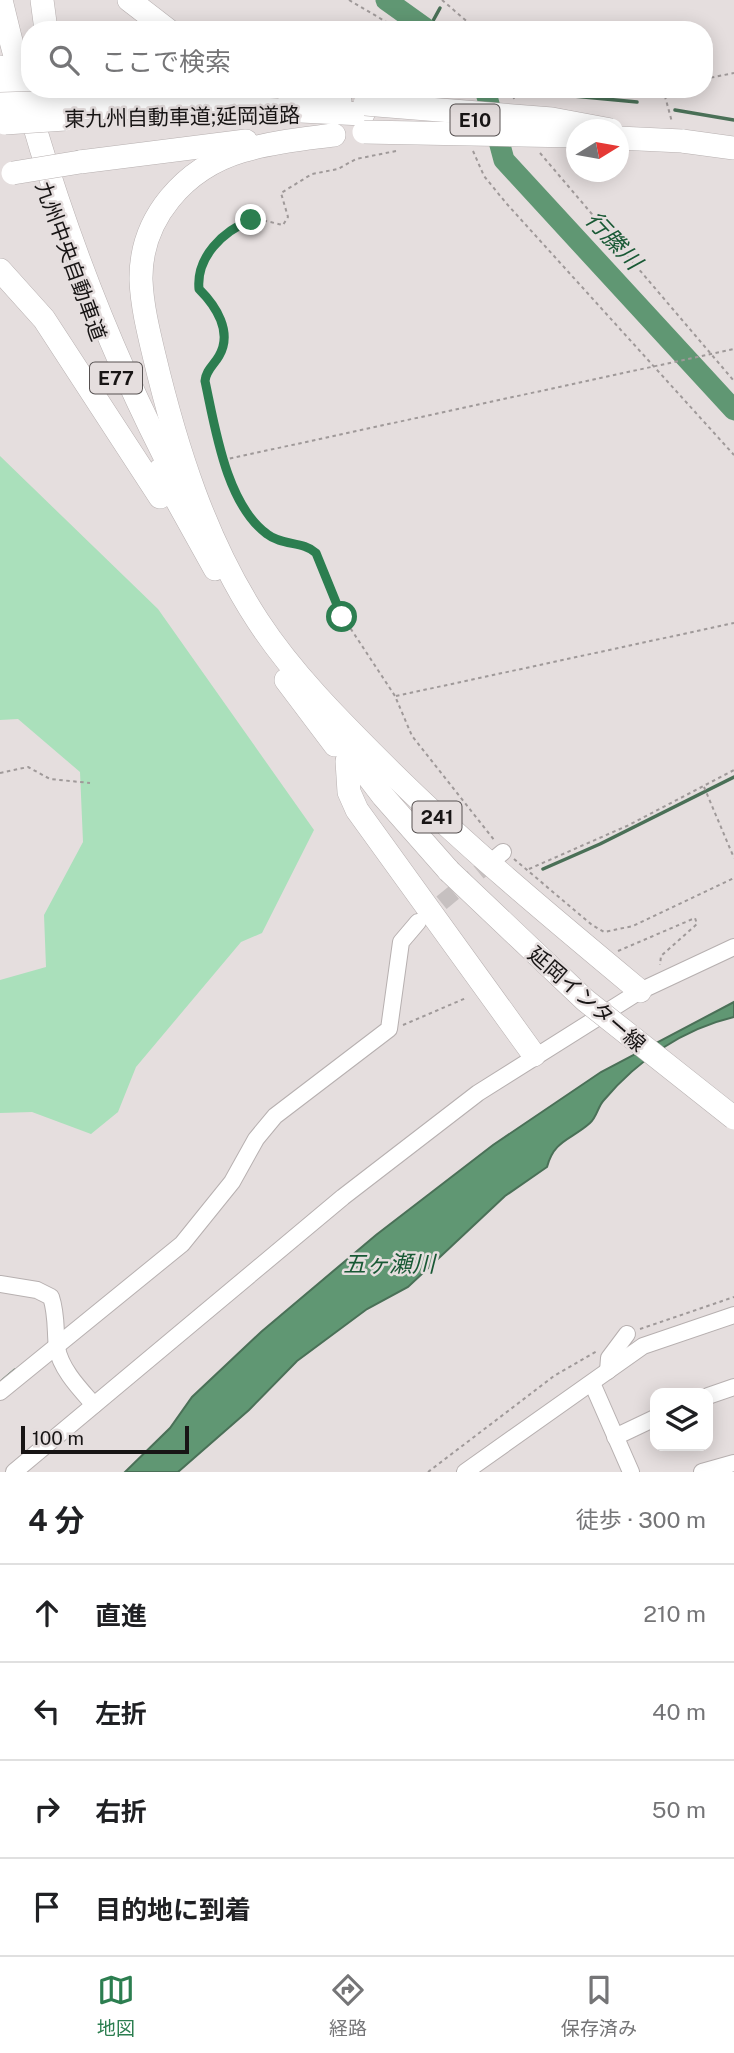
<!DOCTYPE html>
<html lang="ja">
<head>
<meta charset="utf-8">
<style>
  :root { --surface:#fff; --page:#f2f2f2; --text:#202124; --muted:#757577; --line:#e0e0e0; --accent:#2c7e50 }
  body { margin:0; font-family:"Public Sans","Noto Sans JP",sans-serif; background:var(--page); color:var(--text) }
  .controls { position:absolute; right:21px; bottom:21px; display:grid; overflow:hidden; border-radius:14px; box-shadow:0 4px 18px #0003 }
  .controls button { width:63px; height:63px; display:grid; place-items:center; padding:0; border:0; border-bottom:2px solid var(--line); background:var(--surface); color:var(--text); font:35px sans-serif }
  .compass { position:absolute; left:566px; top:119px; width:63px; height:63px; border-radius:50%; background:var(--surface); box-shadow:0 4px 18px #0003; rotate:79deg }
  .scale { position:absolute; left:21px; bottom:18px; width:168px; box-sizing:border-box; padding-left:7px; border:4px solid #181515; border-top:0; font-size:19px; line-height:24px; white-space:nowrap; color:#181515; -webkit-text-stroke:5px #e5dede; paint-order:stroke }
  .stop { position:absolute; width:21px; height:21px; margin:-16px; border:5px solid #2c7e50; border-radius:50%; background:#fff }
  .stop.end { background:#2c7e50; border-color:#fff; box-shadow:0 2px 7px #0008 }
  .list { margin:0; padding:0; list-style:none }
  h2 { display:flex; justify-content:space-between; align-items:center; height:91px; margin:0; padding:0 28px; font-size:30px }
  h2 small { font-size:23px; font-weight:400; color:var(--muted) }
  .list li { display:grid; grid-template-columns:46px 1fr auto; gap:21px; align-items:center; box-sizing:border-box; height:98px; padding:0 28px; border-top:2px solid var(--line) }
  .list b { display:block; font-size:26px; white-space:nowrap }
  .list em { font-size:23px; font-style:normal; color:var(--muted) }
  .icon { flex:none; width:38px; height:38px; fill:none; stroke:currentColor; stroke-width:2; stroke-linecap:round; stroke-linejoin:round }
  .map { position:relative; flex:none; width:734px; height:1472px; overflow:hidden }
  .search { position:absolute; background:var(--surface); box-shadow:0 4px 18px #0003; left:21px; right:21px; top:21px; height:77px; display:flex; align-items:center; gap:18px; box-sizing:border-box; padding:0 24px; border-radius:28px; color:var(--muted); font-size:26px }
  .sheet { height:483px; background:var(--surface) }
  nav { display:flex; justify-content:space-around; align-items:center; box-sizing:border-box; height:98px; border-top:2px solid var(--line); background:var(--surface); font-size:19px; color:var(--muted) }
  nav a { display:grid; justify-items:center; gap:4px }
  nav .on { color:var(--accent) }
  .map>svg:first-child { display:block }
  .green { fill:#aae0bb }
  .water { fill:#609773; stroke:#4a7057; stroke-width:2 }
  .lines { fill:none; stroke-linecap:round; stroke-linejoin:round }
  .stream { stroke:#4a7057; stroke-width:3.5 }
  .river { stroke:#609773; stroke-width:21 }
  .minor-tunnel { stroke:#c6c0c0; stroke-width:16; stroke-dasharray:16 8; stroke-linecap:butt }
  .minor-casing { stroke:#b7b0b0; stroke-width:18 }
  .highway-casing { stroke:#b7b0b0; stroke-width:24 }
  .path { stroke:#9f9999; stroke-width:2; stroke-dasharray:3.5 3.5; stroke-linecap:butt }
  .minor { stroke:#fff; stroke-width:16 }
  .highway { stroke:#fff; stroke-width:23 }
  .highway-bridge-casing { stroke:#b7b0b0; stroke-width:24; stroke-linecap:butt }
  .highway-bridge { stroke:#fff; stroke-width:23 }
  .route { stroke:#2c7e50; stroke-width:9 }
  .labels { text-anchor:middle; dominant-baseline:central; stroke-width:5; stroke-linejoin:round; paint-order:stroke }
  .shield { fill:#e5dede; stroke:#565151; stroke-width:2 }
  .shield-label { font-size:19px; font-weight:bold; fill:#181515 }
  .street-label { font-size:21px; fill:#181515; stroke:#e5dede }
  .water-label { font-size:23px; font-style:italic; fill:#195935; stroke:#e5dede }
</style>
</head>
<body>
<div class="map">
<svg width="734" height="1472" viewBox="0 0 734 1472">
  <rect width="100%" height="100%" fill="#e5dede"/>
  <polygon class="green" points="0,456 158,609 314,830 262,933 241,942 136,1067 118,1112 91,1134 32,1112 0,1113 0,980 46,967 44,915 83,842 80,772 18,719 0,720"/>
  <path class="water" d="M734,1002V1017C683,1029 638,1060 604,1100C598,1106 597,1117 590,1123C571,1140 554,1140 547,1167L505,1196L408,1287L367,1309L297,1361L249,1410L178,1472H125L170,1428L192,1397L261,1332L376,1235L493,1145L601,1072Z"/>
  <g class="lines">
    <g class="stream">
      <polyline points="428,30 440,8"/>
      <polyline points="520,91 637,102"/>
      <polyline points="488,97 506,93"/>
      <polyline points="675,110 734,120"/>
      <polyline points="543,869 600,844 734,777"/>
      <polyline points="2,1381 15,1370"/>
    </g>
    <g class="river">
      <polyline points="386,0 428,30"/>
      <polyline points="485,89 504,160 734,410"/>
    </g>
    <polyline class="minor-tunnel" points="423,918 497,857"/>
    <g class="minor-casing">
      <g id="minor">
        <polyline points="497,857 503,852"/>
        <path d="M0,1284L37,1290L51,1297C57,1315 55,1331 57,1348C61,1370 81,1390 94,1405"/>
        <polyline points="608,1371 609,1358 627,1334"/>
        <polyline points="592,1383 631,1472"/>
        <polyline points="0,1392 182,1244 232,1182 256,1139 275,1116 389,1029 401,942 418,922"/>
        <polyline points="708,1396 734,1387"/>
        <polyline points="615,1437 655,1418"/>
        <polyline points="14,1472 343,1197 478,1093 640,991 734,947"/>
        <polyline points="465,1472 643,1346 734,1315"/>
        <polyline points="702,1472 734,1463"/>
      </g>
    </g>
    <g class="highway-casing">
      <g id="highway">
        <path d="M1,0C40,166 98,331 178,482"/>
        <polyline points="42,0 46,30"/>
        <polyline points="129,0 168,30"/>
        <polyline points="0,67 18,115"/>
        <polyline points="285,89 340,101"/>
        <polyline points="64,108 215,107 363,114"/>
        <path d="M334,135C304,139 272,142 242,151C185,168 140,218 141,280C142,305 148,330 154,355C176,447 205,540 258,621C292,673 337,718 381,762C463,844 551,917 640,991"/>
        <polyline points="682,141 734,148"/>
        <polyline points="80,162 246,141"/>
        <polyline points="0,270 44,319 160,497"/>
        <polyline points="160,470 215,569"/>
        <polyline points="286,680 335,745"/>
        <polyline points="331,728 383,796 449,871"/>
        <polyline points="347,761 349,792 357,810 534,1055"/>
      </g>
    </g>
    <g class="path">
      <polyline points="349,0 400,30"/>
      <polyline points="442,0 477,30"/>
      <polyline points="704,79 734,73"/>
      <polyline points="459,89 462,96"/>
      <polyline points="512,89 514,99"/>
      <polyline points="584,89 636,94 659,89"/>
      <polyline points="663,89 672,122"/>
      <path d="M396,151L356,159L338,169L312,174L281,193L288,217L283,225C273,223 259,218 249,221C221,227 197,262 199,289C216,306 233,332 219,356C214,365 206,370 205,381C215,427 226,504 267,534C282,546 303,541 316,553L343,617L395,696L412,736L495,841"/>
      <polyline points="473,151 484,176 506,203 734,455"/>
      <polyline points="540,153 734,381"/>
      <polyline points="223,460 734,349"/>
      <polyline points="396,696 734,623"/>
      <polyline points="0,773 28,767 50,779 90,783"/>
      <polyline points="704,787 734,858"/>
      <polyline points="514,859 592,925 604,932 633,926 734,878"/>
      <polyline points="529,869 629,825 734,770"/>
      <polyline points="618,951 695,918 697,924 661,956 660,965"/>
      <polyline points="403,1025 466,998"/>
      <polyline points="640,1329 734,1297"/>
      <polyline points="428,1472 554,1376 597,1351"/>
    </g>
    <use href="#minor" class="minor"/>
    <use href="#highway" class="highway"/>
    <g class="highway-bridge-casing">
      <g id="highway-bridge">
        <polyline points="0,104 63,102"/>
        <polyline points="365,104 552,119 611,130"/>
        <polyline points="5,123 65,119"/>
        <polyline points="364,132 576,136"/>
        <polyline points="618,138 682,141"/>
        <polyline points="13,173 80,162"/>
        <polyline points="449,871 585,1000 734,1118"/>
      </g>
    </g>
    <use href="#highway-bridge" class="highway-bridge"/>
  </g>
  <g class="lines">
    <path class="route" d="M251,220C223,231 196,257 199,289C216,306 233,332 219,356C214,365 206,370 205,381C215,427 226,504 267,534C282,546 303,541 316,553L342,617"/>
  </g>
  <g class="labels">
    <g class="shield">
      <rect x="450.5" y="104.5" width="49" height="31" rx="5"/>
      <rect x="90" y="362.5" width="52" height="31" rx="5"/>
      <rect x="412.5" y="801.5" width="49" height="31" rx="5"/>
    </g>
    <g class="shield-label">
      <text x="475" y="120">E10</text>
      <text x="116" y="378">E77</text>
      <text x="437" y="817">241</text>
    </g>
    <g class="street-label">
      <text transform="translate(182 117) rotate(-1)">東九州自動車道;延岡道路</text>
      <text transform="translate(71 261) rotate(70)">九州中央自動車道</text>
      <text transform="translate(587 999) rotate(41)">延岡インター線</text>
    </g>
    <g class="water-label">
      <text transform="translate(614 240) rotate(47)">行縢川</text>
      <text x="389" y="1263">五ヶ瀬川</text>
    </g>
  </g>
</svg>
<div class="controls">
<button><svg class="icon" aria-label="layers" viewBox="0 0 24 24"><path d="M12 4l9 5-9 5-9-5zM3 14l9 5 9-5"/></svg></button>
</div>
<svg class="compass" viewBox="-18 -18 36 36"><path d="M0-13l5 13h-10z" fill="#e53935"/><path d="M0 13l5-13h-10z" fill="#757577"/></svg>
<div class="scale">100 m</div>
<div class="stop" style="left:342px;top:617px"></div>
<div class="stop end" style="left:251px;top:220px"></div>
<div class="search"><svg class="icon" aria-label="search" viewBox="0 0 24 24"><circle cx="10" cy="10" r="6"/><path d="M15 15l6 6"/></svg>ここで検索</div>
</div>
<section class="sheet">
<h2>4 分<small>徒歩 · 300 m</small></h2>
<ul class="list">
<li><svg class="icon" aria-label="ahead" viewBox="0 0 24 24"><path d="M12 20V5M6 11l6-6 6 6"/></svg><div><b>直進</b></div><em>210 m</em></li>
<li><svg class="icon" aria-label="left" viewBox="0 0 24 24"><path d="M17 20v-9H6M10 6l-5 5 5 5"/></svg><div><b>左折</b></div><em>40 m</em></li>
<li><svg class="icon" aria-label="right" viewBox="0 0 24 24"><path d="M7 20v-9h11M14 6l5 5-5 5"/></svg><div><b>右折</b></div><em>50 m</em></li>
<li><svg class="icon" aria-label="arrive" viewBox="0 0 24 24"><path d="M6 21V4h12l-3 4 3 4H6"/></svg><div><b>目的地に到着</b></div></li>
</ul>
</section>
<nav>
<a class="on"><svg class="icon" aria-label="map" viewBox="0 0 24 24"><path d="M3 6l6-2 6 2 6-2v14l-6 2-6-2-6 2zM9 4v14M15 6v14"/></svg>地図</a>
<a><svg class="icon" aria-label="directions" viewBox="0 0 24 24"><path d="M12 3l9 9-9 9-9-9zM9 14v-3h6M13 9l2 2-2 2"/></svg>経路</a>
<a><svg class="icon" aria-label="saved" viewBox="0 0 24 24"><path d="M7 4h10v16l-5-4-5 4z"/></svg>保存済み</a>
</nav>
</body>
</html>
